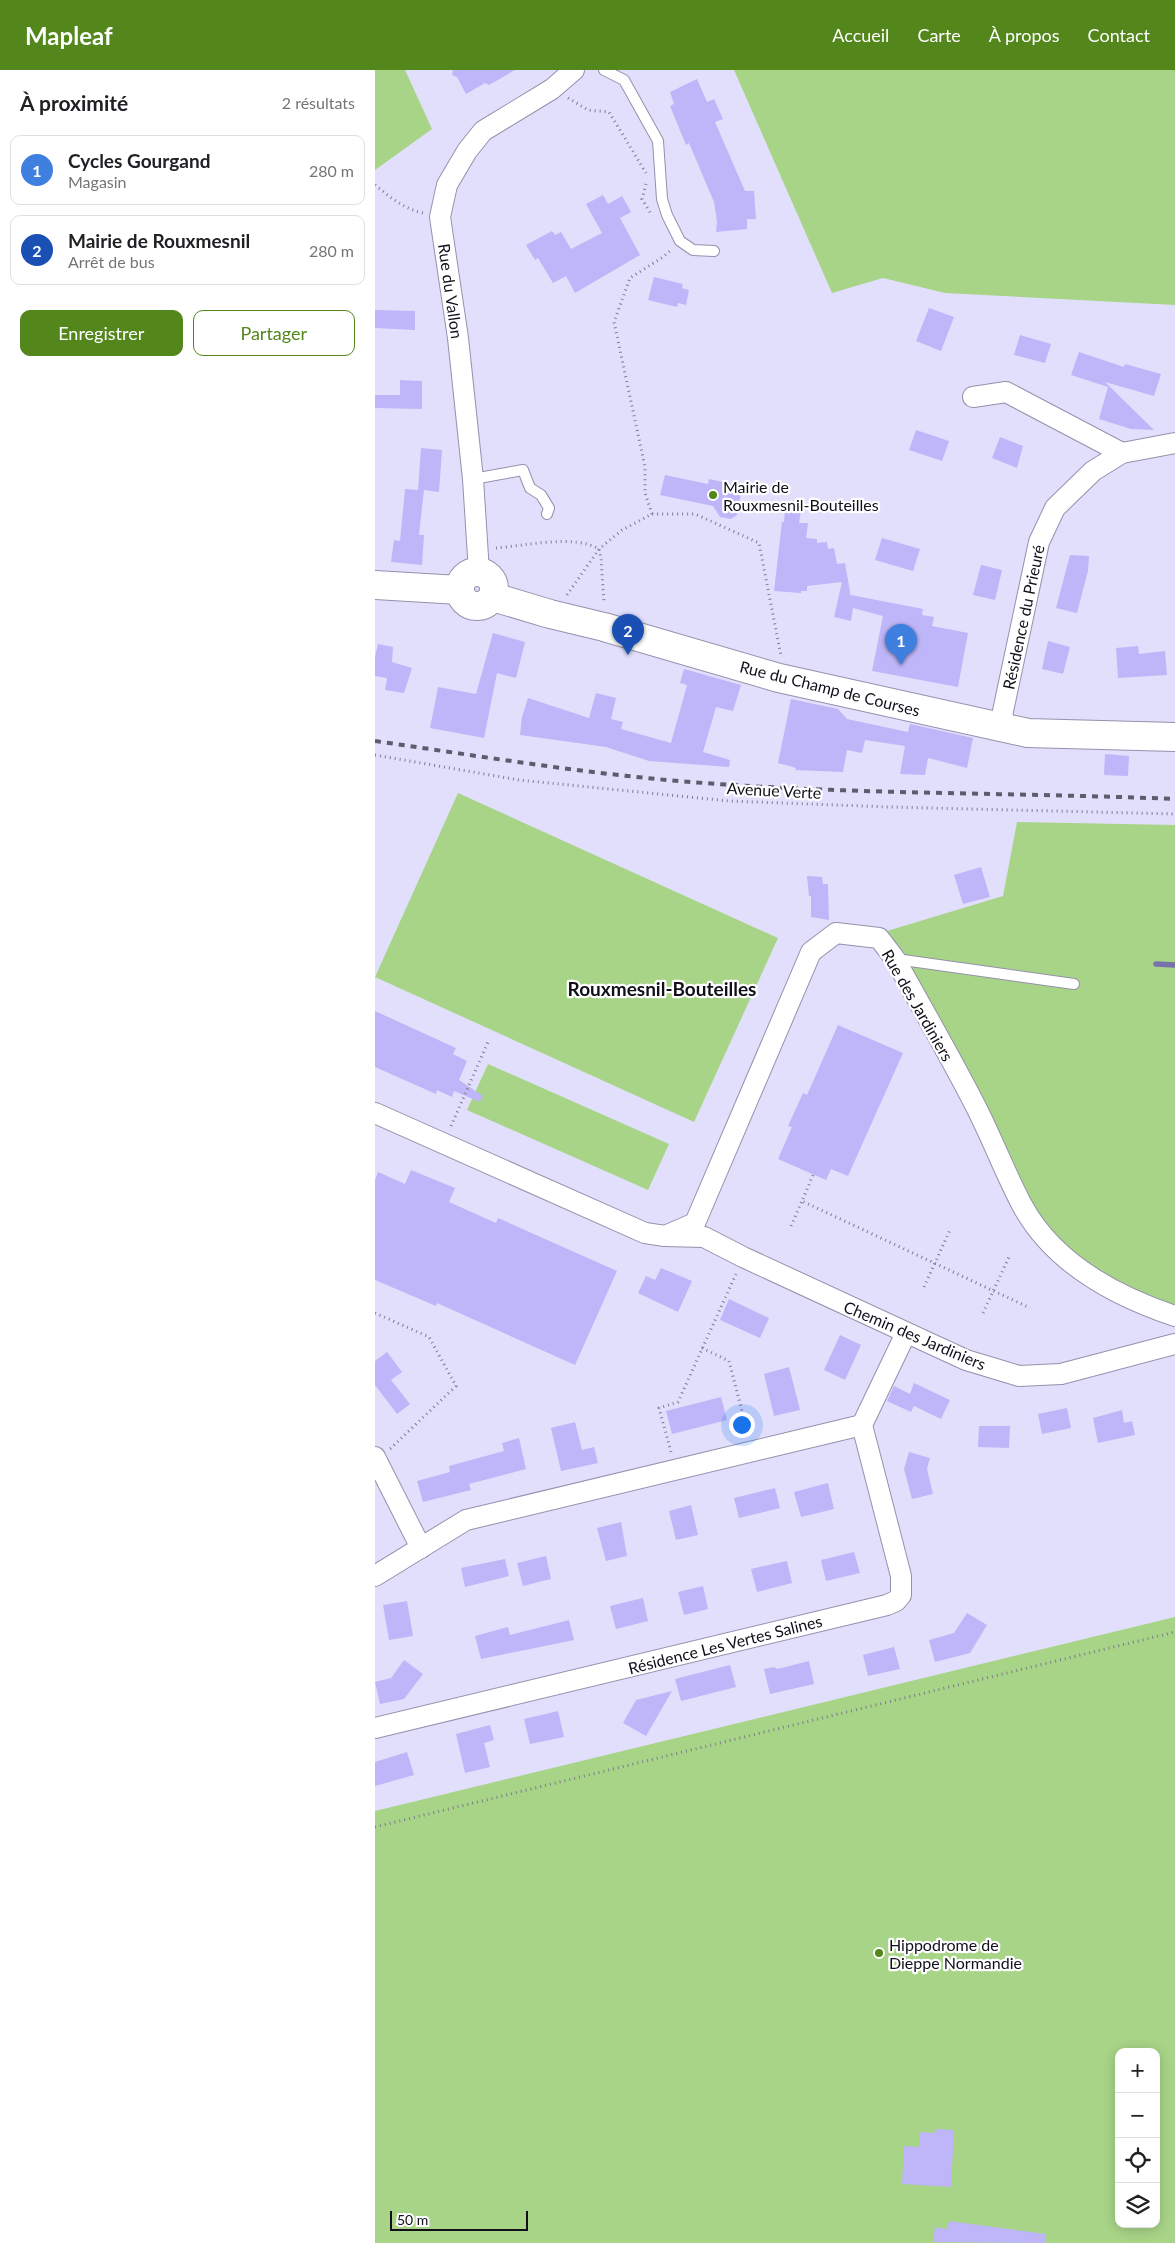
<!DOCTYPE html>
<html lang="fr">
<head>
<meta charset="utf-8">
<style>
  :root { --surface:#fff; --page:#f2f2f2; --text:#202124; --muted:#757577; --line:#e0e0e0; --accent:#53861b }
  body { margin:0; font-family:Lato,sans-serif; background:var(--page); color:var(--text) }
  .controls { position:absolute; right:15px; bottom:15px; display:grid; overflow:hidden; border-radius:10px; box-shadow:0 2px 12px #0003 }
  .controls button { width:45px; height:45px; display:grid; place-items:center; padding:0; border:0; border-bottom:1px solid var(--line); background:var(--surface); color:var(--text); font:25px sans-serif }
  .scale { position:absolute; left:15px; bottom:12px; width:138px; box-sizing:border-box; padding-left:5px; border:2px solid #11101a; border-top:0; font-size:14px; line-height:18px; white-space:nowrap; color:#11101a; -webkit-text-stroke:4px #fff; paint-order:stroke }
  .you { position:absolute; left:366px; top:1354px; width:18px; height:18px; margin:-12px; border:4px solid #fff; border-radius:50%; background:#1a73e8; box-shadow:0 0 0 8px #1a73e833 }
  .badge { display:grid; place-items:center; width:32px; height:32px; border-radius:50%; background:var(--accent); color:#fff; font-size:16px; font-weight:700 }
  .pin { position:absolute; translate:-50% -41px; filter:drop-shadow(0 1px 2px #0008) }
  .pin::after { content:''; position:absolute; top:26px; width:18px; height:15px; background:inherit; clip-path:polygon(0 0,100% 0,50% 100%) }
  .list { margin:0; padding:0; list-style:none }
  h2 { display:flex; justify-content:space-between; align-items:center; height:65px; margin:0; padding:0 20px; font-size:21px }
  h2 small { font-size:16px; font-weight:400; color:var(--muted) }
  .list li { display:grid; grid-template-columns:32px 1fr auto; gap:15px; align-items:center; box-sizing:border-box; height:70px; margin:0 10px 10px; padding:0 10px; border:1px solid var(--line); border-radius:10px }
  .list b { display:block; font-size:19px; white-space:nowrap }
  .list p { margin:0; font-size:16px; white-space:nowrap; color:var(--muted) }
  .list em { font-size:16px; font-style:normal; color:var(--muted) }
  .actions { display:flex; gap:10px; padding:15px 20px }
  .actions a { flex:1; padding:11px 0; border:1px solid var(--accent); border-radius:10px; text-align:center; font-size:18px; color:var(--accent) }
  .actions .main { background:var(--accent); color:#fff }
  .icon { flex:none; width:28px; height:28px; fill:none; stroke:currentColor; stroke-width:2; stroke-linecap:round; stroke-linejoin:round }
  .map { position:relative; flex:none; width:800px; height:2173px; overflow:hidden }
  header { display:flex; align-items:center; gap:30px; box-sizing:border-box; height:70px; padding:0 25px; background:var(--accent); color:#fff }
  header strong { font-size:24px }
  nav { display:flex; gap:28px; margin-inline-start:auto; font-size:18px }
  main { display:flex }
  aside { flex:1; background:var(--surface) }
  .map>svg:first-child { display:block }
  .green { fill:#a8d487; fill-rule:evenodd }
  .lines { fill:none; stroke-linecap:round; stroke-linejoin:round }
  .stream { stroke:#7971ac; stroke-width:5.5 }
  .building { fill:#beb6f8 }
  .service-casing { stroke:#9491ac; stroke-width:12 }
  .minor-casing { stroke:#9491ac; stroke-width:22 }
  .secondary-casing { stroke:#9491ac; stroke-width:30 }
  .path { stroke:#7e7c90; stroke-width:3; stroke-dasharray:1 4; stroke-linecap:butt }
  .service { stroke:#fff; stroke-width:10 }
  .minor { stroke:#fff; stroke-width:20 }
  .secondary { stroke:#fff; stroke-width:28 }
  .rail { stroke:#5d5c6d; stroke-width:4; stroke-dasharray:6 6; stroke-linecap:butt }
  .poi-dot { fill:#53861b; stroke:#fff; stroke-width:2 }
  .labels { text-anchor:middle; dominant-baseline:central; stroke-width:4.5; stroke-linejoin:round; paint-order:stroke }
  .street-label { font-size:16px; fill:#11101a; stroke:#fff }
  .poi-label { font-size:16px; fill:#11101a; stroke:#fff; text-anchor:start }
  .quarter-label { font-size:19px; font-weight:bold; fill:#11101a; stroke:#fff }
</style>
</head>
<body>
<header>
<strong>Mapleaf</strong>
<nav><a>Accueil</a><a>Carte</a><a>À propos</a><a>Contact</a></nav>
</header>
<main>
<aside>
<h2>À proximité<small>2 résultats</small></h2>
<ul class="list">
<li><span class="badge" style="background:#3f7fe0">1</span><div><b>Cycles Gourgand</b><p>Magasin</p></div><em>280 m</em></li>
<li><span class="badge" style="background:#1a4fb4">2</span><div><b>Mairie de Rouxmesnil</b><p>Arrêt de bus</p></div><em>280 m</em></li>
</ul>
<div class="actions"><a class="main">Enregistrer</a><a>Partager</a></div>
</aside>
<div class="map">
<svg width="800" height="2173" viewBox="0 0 800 2173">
  <rect width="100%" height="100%" fill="#e2dffd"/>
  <g class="green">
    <polygon points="0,0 30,0 57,59 0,100"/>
    <polygon points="359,0 800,0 800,235 570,223 508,208 457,223"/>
    <polygon points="83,723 403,868 319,1052 0,907"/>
    <polygon points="642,752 800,755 800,1237 782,1234 702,1190 659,1150 610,1037 512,861 628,826"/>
    <polygon points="113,994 294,1074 273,1120 92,1040"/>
    <path d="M800,1547V2173H0V1741ZM744,1982H781V2154H744Z"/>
  </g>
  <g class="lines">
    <polyline class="stream" points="781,894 800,895"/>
  </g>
  <g class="building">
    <polygon points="78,0 140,0 114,15 110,13 91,24 82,7 77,5"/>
    <polygon points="322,9 332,32 339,29 348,49 340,52 370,121 379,121 381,149 372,149 372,159 341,162 342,152 339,132 314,73 311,75 295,36 299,34 295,22"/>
    <polygon points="228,125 233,134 247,126 256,142 245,148 265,185 200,223 191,206 178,213 163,188 160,190 151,175 177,161 180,165 186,162 196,179 227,163 211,134"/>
    <polygon points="279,207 308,214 307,218 314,220 311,235 303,233 302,237 273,230"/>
    <polygon points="554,238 579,247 566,281 541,271"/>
    <polygon points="0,240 40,241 40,260 0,258"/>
    <polygon points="645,265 676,274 670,293 639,285"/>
    <polygon points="704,282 749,297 750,294 786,304 779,326 730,312 779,360 756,359 724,349 733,317 696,305"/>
    <polygon points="25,310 47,311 47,339 0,338 0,325 25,325"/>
    <polygon points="541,360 574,371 567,391 534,380"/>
    <polygon points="625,367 648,376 642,398 617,388"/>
    <polygon points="46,378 67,380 64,422 49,420 44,465 49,465 47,495 16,492 19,470 25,471 30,419 43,420"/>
    <polygon points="290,405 333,414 334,409 367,416 362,445 356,449 345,447 338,436 285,425"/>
    <polygon points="410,439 426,441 424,453 433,453 431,468 442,469 442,473 452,472 453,479 459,478 462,494 470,493 476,528 476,525 548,539 547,545 559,547 557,556 593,563 583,617 497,601 508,546 478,538 476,551 459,547 467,512 432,516 432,521 426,521 426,523 399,521 407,452 409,452"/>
    <polygon points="507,468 545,479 538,501 500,490"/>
    <polygon points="695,485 714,486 713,501 702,543 681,538"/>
    <polygon points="606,495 627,500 620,530 598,525"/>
    <polygon points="118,563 150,572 141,608 122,603 109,668 55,658 63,617 101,624"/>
    <polygon points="673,571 695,577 688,604 667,599"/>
    <polygon points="3,574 18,577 17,592 37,598 29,623 10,620 12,608 0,606 0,587"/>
    <polygon points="763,576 764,584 790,581 792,605 743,608 741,578"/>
    <polygon points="309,599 366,615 358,641 341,637 328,682 355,690 354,697 274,691 231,677 145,665 147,647 153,628 214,648 221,623 241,628 236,649 248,652 246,659 296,673 312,615 305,613"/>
    <polygon points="416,629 463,639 472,649 533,662 535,654 598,668 592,698 553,688 550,705 525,704 530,676 490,670 487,683 472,680 468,702 420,700 421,698 403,693"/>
    <polygon points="730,684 754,686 753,706 729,705"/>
    <polygon points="606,797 615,827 588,834 579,805"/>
    <polygon points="432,806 447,807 448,814 453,814 454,850 436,847 436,826 434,826"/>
    <polygon points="0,941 81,978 78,984 92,991 84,1010 108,1026 105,1032 79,1021 77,1027 62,1020 61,1024 0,997"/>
    <polygon points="463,955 528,983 473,1106 456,1099 451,1110 403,1089 417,1057 413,1056 428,1023 432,1025"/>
    <polygon points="36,1100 80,1118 74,1132 121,1153 123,1148 242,1201 200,1295 62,1233 61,1236 0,1210 0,1110 3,1102 30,1114"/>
    <polygon points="286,1198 317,1211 303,1242 263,1223 271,1206 280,1210"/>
    <polygon points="354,1229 394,1248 385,1268 345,1250"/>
    <polygon points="465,1265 486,1275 470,1310 449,1300"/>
    <polygon points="12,1282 27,1302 16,1310 35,1334 22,1344 0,1315 0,1291"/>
    <polygon points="414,1297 425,1340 399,1346 389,1304"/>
    <polygon points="539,1313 575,1330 566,1349 539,1336 536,1342 512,1331 519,1316 535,1324"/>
    <polygon points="346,1327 352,1350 297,1364 291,1341"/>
    <polygon points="692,1338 696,1358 667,1364 663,1344"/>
    <polygon points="747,1340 749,1353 757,1351 760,1365 723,1373 718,1348"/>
    <polygon points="200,1352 207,1380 219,1377 223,1393 186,1401 176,1358"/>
    <polygon points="604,1356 635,1356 634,1378 603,1377"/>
    <polygon points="144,1368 151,1399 94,1414 96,1420 48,1432 42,1411 75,1402 74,1396 129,1381 127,1373"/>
    <polygon points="534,1382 555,1388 552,1399 558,1424 537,1429 529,1399"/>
    <polygon points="453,1413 459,1439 426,1447 419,1422"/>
    <polygon points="400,1418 405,1438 364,1448 359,1428"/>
    <polygon points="316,1435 323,1465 301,1470 294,1441"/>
    <polygon points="246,1452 252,1486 231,1491 222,1458"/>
    <polygon points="479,1482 485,1503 451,1511 446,1490"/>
    <polygon points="171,1486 176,1509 148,1516 142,1493"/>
    <polygon points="130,1489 134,1506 90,1517 86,1498"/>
    <polygon points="412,1491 417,1513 382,1522 376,1499"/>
    <polygon points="328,1516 333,1539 309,1545 303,1522"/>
    <polygon points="268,1528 273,1551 241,1559 235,1536"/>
    <polygon points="32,1531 38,1566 14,1570 8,1535"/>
    <polygon points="592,1543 612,1555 595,1583 560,1592 554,1570 579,1563"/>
    <polygon points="194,1550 199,1570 106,1589 100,1566 133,1557 135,1565"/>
    <polygon points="519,1577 525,1599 493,1606 488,1585"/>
    <polygon points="29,1590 48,1604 29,1629 5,1634 0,1612 16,1608"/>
    <polygon points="434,1591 439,1614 395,1624 389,1599 399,1597 402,1599"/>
    <polygon points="355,1595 361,1617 306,1631 300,1609"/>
    <polygon points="297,1621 271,1666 248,1653 261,1630"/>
    <polygon points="183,1641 189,1667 155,1674 149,1649"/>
    <polygon points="115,1655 119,1670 109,1673 115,1697 90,1703 81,1664"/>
    <polygon points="32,1682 39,1705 0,1716 0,1692"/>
    <polygon points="561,2059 579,2060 576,2117 527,2114 529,2076 544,2077 545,2062 561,2063"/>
    <polygon points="574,2151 671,2164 670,2173 558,2172 560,2157 572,2159"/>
  </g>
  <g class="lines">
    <g class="service-casing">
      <g id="service">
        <polyline points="229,0 249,10 283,71 287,129 292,145 305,171 318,180 339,181"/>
        <polyline points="98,409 148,400 155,418 166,425 174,438 172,444"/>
        <polyline points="521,889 699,914"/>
      </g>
    </g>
    <g class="minor-casing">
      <g id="minor">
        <polyline points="598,327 631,322 747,383"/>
        <polyline points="104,502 98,409 83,268 65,147 72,115 92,81 108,61 177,19 199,0"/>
        <polyline points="626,657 628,641 664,472 680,438 718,401 747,383 800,373"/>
        <polyline points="0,1043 270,1163 290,1166 329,1167 368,1187 591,1290 644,1306 686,1304 800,1274"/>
        <path d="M290,1166L320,1153L436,882L461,863L504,868L520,889C547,938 575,986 600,1035C617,1068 630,1103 647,1135C678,1193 740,1226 800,1246"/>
        <polyline points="0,1387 46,1478"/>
        <polyline points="0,1506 91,1450 487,1355"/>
        <polyline points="0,1658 512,1535 521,1531 526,1525 526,1506 487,1355 531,1263"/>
      </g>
    </g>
    <g class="secondary-casing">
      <g id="secondary">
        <circle cx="102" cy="519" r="17"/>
        <polyline points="0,515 84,520"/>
        <polyline points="118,527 175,544 229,557 404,608 653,663 800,667"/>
      </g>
    </g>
    <g class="path">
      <polyline points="193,28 213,40 234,42 271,103"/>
      <polyline points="271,114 267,129 276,144"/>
      <path d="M0,115C15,127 29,139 48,143"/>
      <polyline points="277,444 270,423 270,397 239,252 255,208 288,187 296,180"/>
      <path d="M121,478C149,476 200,464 224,479L226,488L229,533"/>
      <polyline points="192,525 224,479 247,460 277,444 320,444 384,473 406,586"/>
      <polyline points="0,685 144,710 354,731 515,737 800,744"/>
      <polyline points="76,1056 113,972"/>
      <polyline points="438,1105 427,1131 655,1238"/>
      <polyline points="416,1156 427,1131"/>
      <polyline points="549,1217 575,1160"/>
      <polyline points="0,1243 54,1267 81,1316 15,1379"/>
      <polyline points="608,1243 634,1187"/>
      <polyline points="327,1278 354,1291 373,1364"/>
      <polyline points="296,1382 284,1338 303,1332 361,1204"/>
      <polyline points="0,1757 800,1562"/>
    </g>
    <use href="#service" class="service"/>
    <use href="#minor" class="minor"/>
    <use href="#secondary" class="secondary"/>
    <path class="rail" d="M0,671C97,685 194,701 292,710C461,725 631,722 800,729"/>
  </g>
  <g class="poi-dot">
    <circle cx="338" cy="425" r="5"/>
    <circle cx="504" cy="1883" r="5"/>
  </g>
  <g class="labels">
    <g class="street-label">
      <text transform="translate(76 221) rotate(82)">Rue du Vallon</text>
      <text transform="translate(648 547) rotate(-78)">Résidence du Prieuré</text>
      <text transform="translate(455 618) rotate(14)">Rue du Champ de Courses</text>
      <text transform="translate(399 720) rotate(3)">Avenue Verte</text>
      <text transform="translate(543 935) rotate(60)">Rue des Jardiniers</text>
      <text transform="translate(540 1265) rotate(23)">Chemin des Jardiniers</text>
      <text transform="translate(350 1574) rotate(-14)">Résidence Les Vertes Salines</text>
    </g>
    <g class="poi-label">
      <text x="348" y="416">Mairie de<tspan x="348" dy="18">Rouxmesnil-Bouteilles</tspan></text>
      <text x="514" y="1874">Hippodrome de<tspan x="514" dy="18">Dieppe Normandie</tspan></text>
    </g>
    <g class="quarter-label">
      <text x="287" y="918">Rouxmesnil-Bouteilles</text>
    </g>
  </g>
</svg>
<div class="controls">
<button>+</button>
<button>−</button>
<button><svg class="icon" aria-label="locate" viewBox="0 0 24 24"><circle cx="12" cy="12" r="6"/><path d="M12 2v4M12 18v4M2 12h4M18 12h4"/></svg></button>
<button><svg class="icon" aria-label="layers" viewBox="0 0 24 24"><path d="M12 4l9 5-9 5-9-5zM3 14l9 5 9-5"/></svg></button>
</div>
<div class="scale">50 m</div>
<div class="you"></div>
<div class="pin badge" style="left:526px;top:595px;background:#3f7fe0">1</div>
<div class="pin badge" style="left:253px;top:585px;background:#1a4fb4">2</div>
</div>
</main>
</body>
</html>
